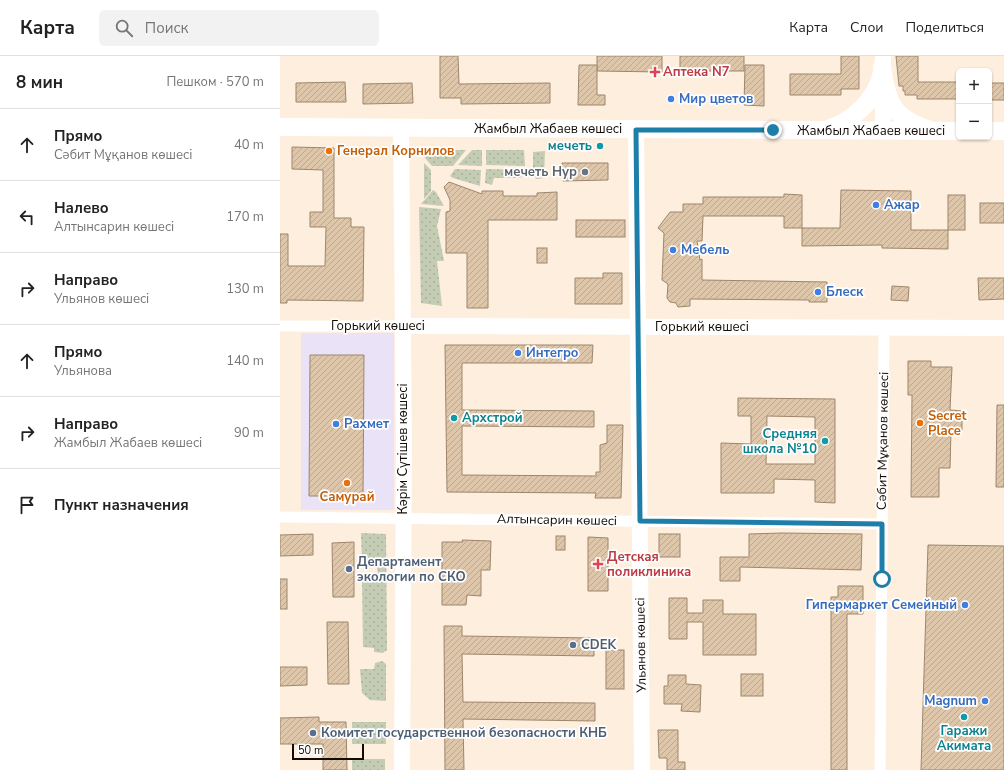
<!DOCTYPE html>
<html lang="ru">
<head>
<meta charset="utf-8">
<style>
  :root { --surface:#fff; --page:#f2f2f2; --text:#222; --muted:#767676; --line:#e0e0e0 }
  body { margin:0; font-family:"Nunito Sans",sans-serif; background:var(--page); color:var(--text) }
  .controls { position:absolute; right:12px; top:12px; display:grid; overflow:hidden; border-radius:6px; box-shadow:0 1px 3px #0004 }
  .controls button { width:36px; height:36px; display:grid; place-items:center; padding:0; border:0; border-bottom:1px solid var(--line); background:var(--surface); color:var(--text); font:20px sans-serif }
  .scale { position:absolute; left:12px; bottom:10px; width:72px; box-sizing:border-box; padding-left:4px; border:2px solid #120a03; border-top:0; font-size:11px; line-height:14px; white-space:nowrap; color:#120a03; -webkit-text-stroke:3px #fefefe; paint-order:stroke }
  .stop { position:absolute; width:12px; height:12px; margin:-9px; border:3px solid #1e7eaa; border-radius:50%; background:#fff }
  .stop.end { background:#1e7eaa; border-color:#fff; box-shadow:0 1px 4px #0008 }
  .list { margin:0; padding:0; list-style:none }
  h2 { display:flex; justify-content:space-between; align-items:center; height:52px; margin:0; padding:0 16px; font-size:17px }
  h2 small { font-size:13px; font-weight:400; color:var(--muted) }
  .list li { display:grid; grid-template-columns:26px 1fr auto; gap:12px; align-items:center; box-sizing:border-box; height:72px; padding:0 16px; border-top:1px solid var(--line) }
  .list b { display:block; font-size:15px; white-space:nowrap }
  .list p { margin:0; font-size:13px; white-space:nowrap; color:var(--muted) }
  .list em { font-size:13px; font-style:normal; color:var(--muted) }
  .icon { flex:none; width:22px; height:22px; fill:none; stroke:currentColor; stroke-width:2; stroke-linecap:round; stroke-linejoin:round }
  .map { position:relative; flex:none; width:724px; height:714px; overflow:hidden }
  header { display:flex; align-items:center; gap:24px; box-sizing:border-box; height:56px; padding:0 20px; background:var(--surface); border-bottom:1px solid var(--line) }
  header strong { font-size:19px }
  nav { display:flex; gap:22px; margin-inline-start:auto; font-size:14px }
  .search { width:280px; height:36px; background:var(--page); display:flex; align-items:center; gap:10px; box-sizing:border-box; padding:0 14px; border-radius:6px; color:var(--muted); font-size:15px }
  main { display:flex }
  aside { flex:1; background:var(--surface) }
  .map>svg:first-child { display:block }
  .commercial { fill:#eae3f8 }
  .green { fill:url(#green-dots) }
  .building { fill:url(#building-hatch); stroke:#9d866c; fill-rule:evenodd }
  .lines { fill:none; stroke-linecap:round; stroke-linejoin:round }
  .street { stroke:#fff; stroke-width:11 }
  .secondary { stroke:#fff; stroke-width:16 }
  .primary { stroke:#fff; stroke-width:18 }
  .route { stroke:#1e7eaa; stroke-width:5 }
  .health-dot { fill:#e0444e; stroke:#fefefe; stroke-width:1.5 }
  .shop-dot { fill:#3f7fe0; stroke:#fefefe; stroke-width:1.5 }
  .culture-dot { fill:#0f9aa8; stroke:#fefefe; stroke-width:1.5 }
  .food-dot { fill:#e8710a; stroke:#fefefe; stroke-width:1.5 }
  .worship-dot { fill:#6b7280; stroke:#fefefe; stroke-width:1.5 }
  .service-dot { fill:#5c6f8a; stroke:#fefefe; stroke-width:1.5 }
  .labels { text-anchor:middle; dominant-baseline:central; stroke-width:3.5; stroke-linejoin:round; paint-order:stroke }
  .health-label { font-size:13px; font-weight:bold; fill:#be3a42; stroke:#fefefe; text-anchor:start }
  .shop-label { font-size:13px; font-weight:bold; fill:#366cbe; stroke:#fefefe; text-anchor:start }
  .street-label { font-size:13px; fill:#120a03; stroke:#fefefe }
  .culture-label { font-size:13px; font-weight:bold; fill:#0d838f; stroke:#fefefe; text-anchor:end }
  .food-label { font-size:13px; font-weight:bold; fill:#c56008; stroke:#fefefe; text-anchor:start }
  .worship-label { font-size:13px; font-weight:bold; fill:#5b616d; stroke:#fefefe; text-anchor:end }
  .service-label { font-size:13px; font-weight:bold; fill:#4e5e75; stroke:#fefefe; text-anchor:start }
</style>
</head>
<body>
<header>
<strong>Карта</strong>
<div class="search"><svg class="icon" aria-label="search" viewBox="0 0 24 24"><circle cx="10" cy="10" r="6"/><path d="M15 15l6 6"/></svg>Поиск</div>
<nav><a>Карта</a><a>Слои</a><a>Поделиться</a></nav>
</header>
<main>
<aside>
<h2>8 мин<small>Пешком · 570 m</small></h2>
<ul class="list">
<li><svg class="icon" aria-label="ahead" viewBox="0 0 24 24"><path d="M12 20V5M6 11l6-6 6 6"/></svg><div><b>Прямо</b><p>Сәбит Мұқанов көшесі</p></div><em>40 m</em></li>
<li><svg class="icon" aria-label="left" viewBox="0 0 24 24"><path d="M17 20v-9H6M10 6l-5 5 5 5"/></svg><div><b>Налево</b><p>Алтынсарин көшесі</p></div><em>170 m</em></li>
<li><svg class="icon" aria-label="right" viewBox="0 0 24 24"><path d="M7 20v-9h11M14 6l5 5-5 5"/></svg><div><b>Направо</b><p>Ульянов көшесі</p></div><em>130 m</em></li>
<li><svg class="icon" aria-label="ahead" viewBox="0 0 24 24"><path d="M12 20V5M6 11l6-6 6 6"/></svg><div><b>Прямо</b><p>Ульянова</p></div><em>140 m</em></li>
<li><svg class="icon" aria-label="right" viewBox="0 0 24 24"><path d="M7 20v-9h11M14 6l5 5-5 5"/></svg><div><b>Направо</b><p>Жамбыл Жабаев көшесі</p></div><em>90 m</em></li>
<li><svg class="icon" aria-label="arrive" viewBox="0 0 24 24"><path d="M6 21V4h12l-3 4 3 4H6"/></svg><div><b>Пункт назначения</b></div></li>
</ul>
</aside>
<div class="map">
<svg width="724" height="714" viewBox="0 0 724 714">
  <defs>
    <pattern id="green-dots" width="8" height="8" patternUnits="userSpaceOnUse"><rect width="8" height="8" fill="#c4cdb4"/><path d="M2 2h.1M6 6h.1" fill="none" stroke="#a7af99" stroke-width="1.8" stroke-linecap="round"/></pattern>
    <pattern id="building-hatch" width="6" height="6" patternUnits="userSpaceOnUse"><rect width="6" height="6" fill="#dec6aa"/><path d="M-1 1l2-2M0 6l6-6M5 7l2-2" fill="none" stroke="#bda991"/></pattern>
  </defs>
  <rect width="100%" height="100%" fill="#fdeedd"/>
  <rect class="commercial" x="21" y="277" width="93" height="177"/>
  <g class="green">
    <polygon points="143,94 186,94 173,110 152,110 145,102"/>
    <polygon points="192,94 202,94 202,110 178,109"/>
    <polygon points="206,94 244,94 245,110 206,109"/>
    <polygon points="265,95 264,122 256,123 253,117 253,96"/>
    <polygon points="144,107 151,114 151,135 144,143"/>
    <polygon points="175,113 201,114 200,130 173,122 170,120"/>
    <polygon points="206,113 245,114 245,118 240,122 214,122 212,129 205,127"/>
    <polygon points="153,134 156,136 164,150 141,148"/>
    <polygon points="139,151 161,153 157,170 164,205 157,205 162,250 141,247"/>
    <path d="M81,477L106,478L107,594L103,597L94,596V592L83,591L82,524H91L98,516C97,507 91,506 82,506Z"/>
    <polygon points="102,605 106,608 106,645 90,644 82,637 80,613 94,613 95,607"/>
    <rect x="72" y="666" width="34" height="22"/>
    <rect x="72" y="703" width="33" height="11"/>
  </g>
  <g class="building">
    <polygon points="160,0 178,0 179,28 270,27 270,47 181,48 181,42 160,42"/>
    <polygon points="317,0 382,0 382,16 317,15"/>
    <rect x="400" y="0" width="64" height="15"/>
    <polygon points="561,0 579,0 579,33 561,33 561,39 510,39 510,18 561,18"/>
    <polygon points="616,0 638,0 638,26 679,26 679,43 637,43 637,39 625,39 625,35 623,35 623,30 619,30"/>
    <polygon points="299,9 317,9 317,39 325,39 325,49 298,49"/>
    <polygon points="465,9 484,9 484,50 464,49"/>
    <polygon points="65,26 66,46 16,46 16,27"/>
    <polygon points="132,27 133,47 83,48 83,28"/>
    <rect x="709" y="27" width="15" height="17"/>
    <polygon points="12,91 54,92 54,162 71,162 71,171 84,171 83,245 7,244 7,247 0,247 0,178 8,178 8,210 45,210 46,171 30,171 30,156 43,156 43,114 12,113"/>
    <polygon points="282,107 328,107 328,124 283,125"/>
    <polygon points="169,126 202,138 202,135 223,135 223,140 257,140 257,137 277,136 277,164 208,164 208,252 187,252 187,197 166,197 166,156 170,155 170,144 164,131"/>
    <polygon points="561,134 631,135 631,174 668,174 668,193 602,192 602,189 522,190 522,172 560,172"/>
    <polygon points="504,138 522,139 522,172 504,172 504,160 423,160 422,185 417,185 420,204 422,203 422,224 547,226 547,246 529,246 529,244 410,243 410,250 398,251 396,247 390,246 387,242 388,228 382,224 384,177 378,172 390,156 403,156 403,148 423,148 423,141 504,141"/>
    <rect x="668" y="139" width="17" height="35"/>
    <rect x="700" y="147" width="24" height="20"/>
    <rect x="296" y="164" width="49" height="17"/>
    <rect x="257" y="192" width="10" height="15"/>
    <polygon points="323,217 342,217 342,248 295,248 295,222 323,222"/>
    <polygon points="698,222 724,222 724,243 699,244"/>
    <polygon points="612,230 629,231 628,245 611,244"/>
    <polygon points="165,289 313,289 312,307 182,307 182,354 314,355 314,371 182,370 182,419 316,420 316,416 320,416 320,389 327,387 327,369 343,369 341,442 315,442 316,437 167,436"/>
    <polygon points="30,299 84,299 83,440 29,440"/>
    <polygon points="628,305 651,305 651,311 672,311 670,354 682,355 682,374 671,374 670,412 659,412 659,441 631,441 632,339 628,339"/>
    <path d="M458,342L555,343V447L535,446V424L494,423V437H441V387L471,388V360H458ZM487,360L535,361V408H486Z"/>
    <polygon points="717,349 724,349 724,431 716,431"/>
    <polygon points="502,477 582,478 581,514 460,511 460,525 440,525 440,501 469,501 469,478"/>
    <polygon points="33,478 33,499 0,500 0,479"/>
    <rect x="379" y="478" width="21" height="23"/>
    <rect x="276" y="480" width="9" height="14"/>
    <polygon points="308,481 328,482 328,535 308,535"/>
    <polygon points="182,484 211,485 210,514 201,514 201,540 187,539 186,549 162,549 162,486 183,486"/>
    <polygon points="74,486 74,541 53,541 52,487"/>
    <polygon points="648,489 724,490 724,714 641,714"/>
    <rect x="0" y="523" width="7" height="30"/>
    <polygon points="558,530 583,530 583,558 567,558 567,714 551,714 551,541 558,541"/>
    <polygon points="389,542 407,542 407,557 423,557 423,544 443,544 443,558 476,558 476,599 423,599 423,566 407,566 407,583 389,583"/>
    <polygon points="47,566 68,566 69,628 48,628"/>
    <polygon points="164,570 182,570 182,580 314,582 314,600 182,598 183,646 315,647 315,665 183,663 184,714 165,714"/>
    <rect x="326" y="594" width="18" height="39"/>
    <polygon points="0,611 27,611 27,629 0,630"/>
    <rect x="461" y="618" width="22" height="22"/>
    <polygon points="388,619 406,619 406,628 421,629 420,656 401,655 402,648 384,648 384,630 388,630"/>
    <polygon points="39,661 39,666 66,666 67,714 43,714 43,688 0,688 0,662"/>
    <polygon points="378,674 398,674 398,706 405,706 405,714 387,714 387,702 379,702"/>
  </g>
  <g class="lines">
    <g class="street">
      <polyline points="0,270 123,270"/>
      <polyline points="0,461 602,468"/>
      <polyline points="600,714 604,271"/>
    </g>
    <g class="secondary">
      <polyline points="603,0 603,75"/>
      <polyline points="121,72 124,389 122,714"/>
      <polyline points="356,73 362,714"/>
      <polyline points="123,270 724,272"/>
    </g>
    <g class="primary">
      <path d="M602,11C607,45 612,62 648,73"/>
      <polyline points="0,71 679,75"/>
      <path d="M548,73C573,65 597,43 602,16"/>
      <polyline points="709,75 724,75"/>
    </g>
  </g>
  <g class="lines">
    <polyline class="route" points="493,74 356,74 360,465 602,468 602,523"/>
  </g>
  <g class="health-dot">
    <path d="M373 10h4v4h4v4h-4v4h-4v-4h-4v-4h4z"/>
    <path d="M316 502h4v4h4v4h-4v4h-4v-4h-4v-4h4z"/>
  </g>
  <g class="shop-dot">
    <circle cx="391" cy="43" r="4"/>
    <circle cx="596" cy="149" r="4"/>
    <circle cx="393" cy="194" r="4"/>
    <circle cx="538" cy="236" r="4"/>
    <circle cx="238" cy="297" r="4"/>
    <circle cx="56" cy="368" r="4"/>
    <circle cx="685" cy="549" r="4"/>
    <circle cx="705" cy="645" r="4"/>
  </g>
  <g class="culture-dot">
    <circle cx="320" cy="90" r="4"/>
    <circle cx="174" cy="362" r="4"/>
    <circle cx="545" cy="385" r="4"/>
    <circle cx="684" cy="661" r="4"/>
  </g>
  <g class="food-dot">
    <circle cx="49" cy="95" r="4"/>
    <circle cx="640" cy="367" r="4"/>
    <circle cx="67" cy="427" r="4"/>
  </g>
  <circle class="worship-dot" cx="305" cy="116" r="4"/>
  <g class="service-dot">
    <circle cx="69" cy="513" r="4"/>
    <circle cx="293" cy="589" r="4"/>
    <circle cx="33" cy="677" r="4"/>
  </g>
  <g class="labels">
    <g class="health-label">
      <text x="383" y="16">Аптека N7</text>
      <text x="327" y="501">Детская<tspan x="327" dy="15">поликлиника</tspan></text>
    </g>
    <g class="shop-label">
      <text x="399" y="43">Мир цветов</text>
      <text x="604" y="149">Ажар</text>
      <text x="401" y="194">Мебель</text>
      <text x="546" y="236">Блеск</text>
      <text x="246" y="297">Интегро</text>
      <text x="64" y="368">Рахмет</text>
      <text x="677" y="549" text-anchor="end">Гипермаркет Семейный</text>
      <text x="697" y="645" text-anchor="end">Magnum</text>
    </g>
    <g class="street-label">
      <text x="268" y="73">Жамбыл Жабаев көшесі</text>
      <text x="591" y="75">Жамбыл Жабаев көшесі</text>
      <text x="98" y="270">Горький көшесі</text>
      <text x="422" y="271">Горький көшесі</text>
      <text transform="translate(603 385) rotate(-89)">Сәбит Мұқанов көшесі</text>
      <text transform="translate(123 393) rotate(-90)">Кәрім Сүтішев көшесі</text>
      <text transform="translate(277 464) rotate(1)">Алтынсарин көшесі</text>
      <text transform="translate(361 589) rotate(-91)">Ульянов көшесі</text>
    </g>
    <g class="culture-label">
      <text x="312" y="90">мечеть</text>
      <text x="182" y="362" text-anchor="start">Архстрой</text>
      <text x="537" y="378">Средняя<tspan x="537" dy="15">школа №10</tspan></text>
      <text x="684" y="675" text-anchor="middle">Гаражи<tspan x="684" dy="15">Акимата</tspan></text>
    </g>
    <g class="food-label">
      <text x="57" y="95">Генерал Корнилов</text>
      <text x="648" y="360">Secret<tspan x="648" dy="15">Place</tspan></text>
      <text x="67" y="441" text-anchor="middle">Самурай</text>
    </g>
    <g class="worship-label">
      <text x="297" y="116">мечеть Нур</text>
    </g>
    <g class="service-label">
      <text x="77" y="506">Департамент<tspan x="77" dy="15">экологии по СКО</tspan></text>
      <text x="301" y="589">CDEK</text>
      <text x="41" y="677">Комитет государственной безопасности КНБ</text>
    </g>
  </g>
</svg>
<div class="controls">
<button>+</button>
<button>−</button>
</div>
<div class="scale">50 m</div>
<div class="stop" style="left:602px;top:523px"></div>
<div class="stop end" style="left:493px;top:74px"></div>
</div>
</main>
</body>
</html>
